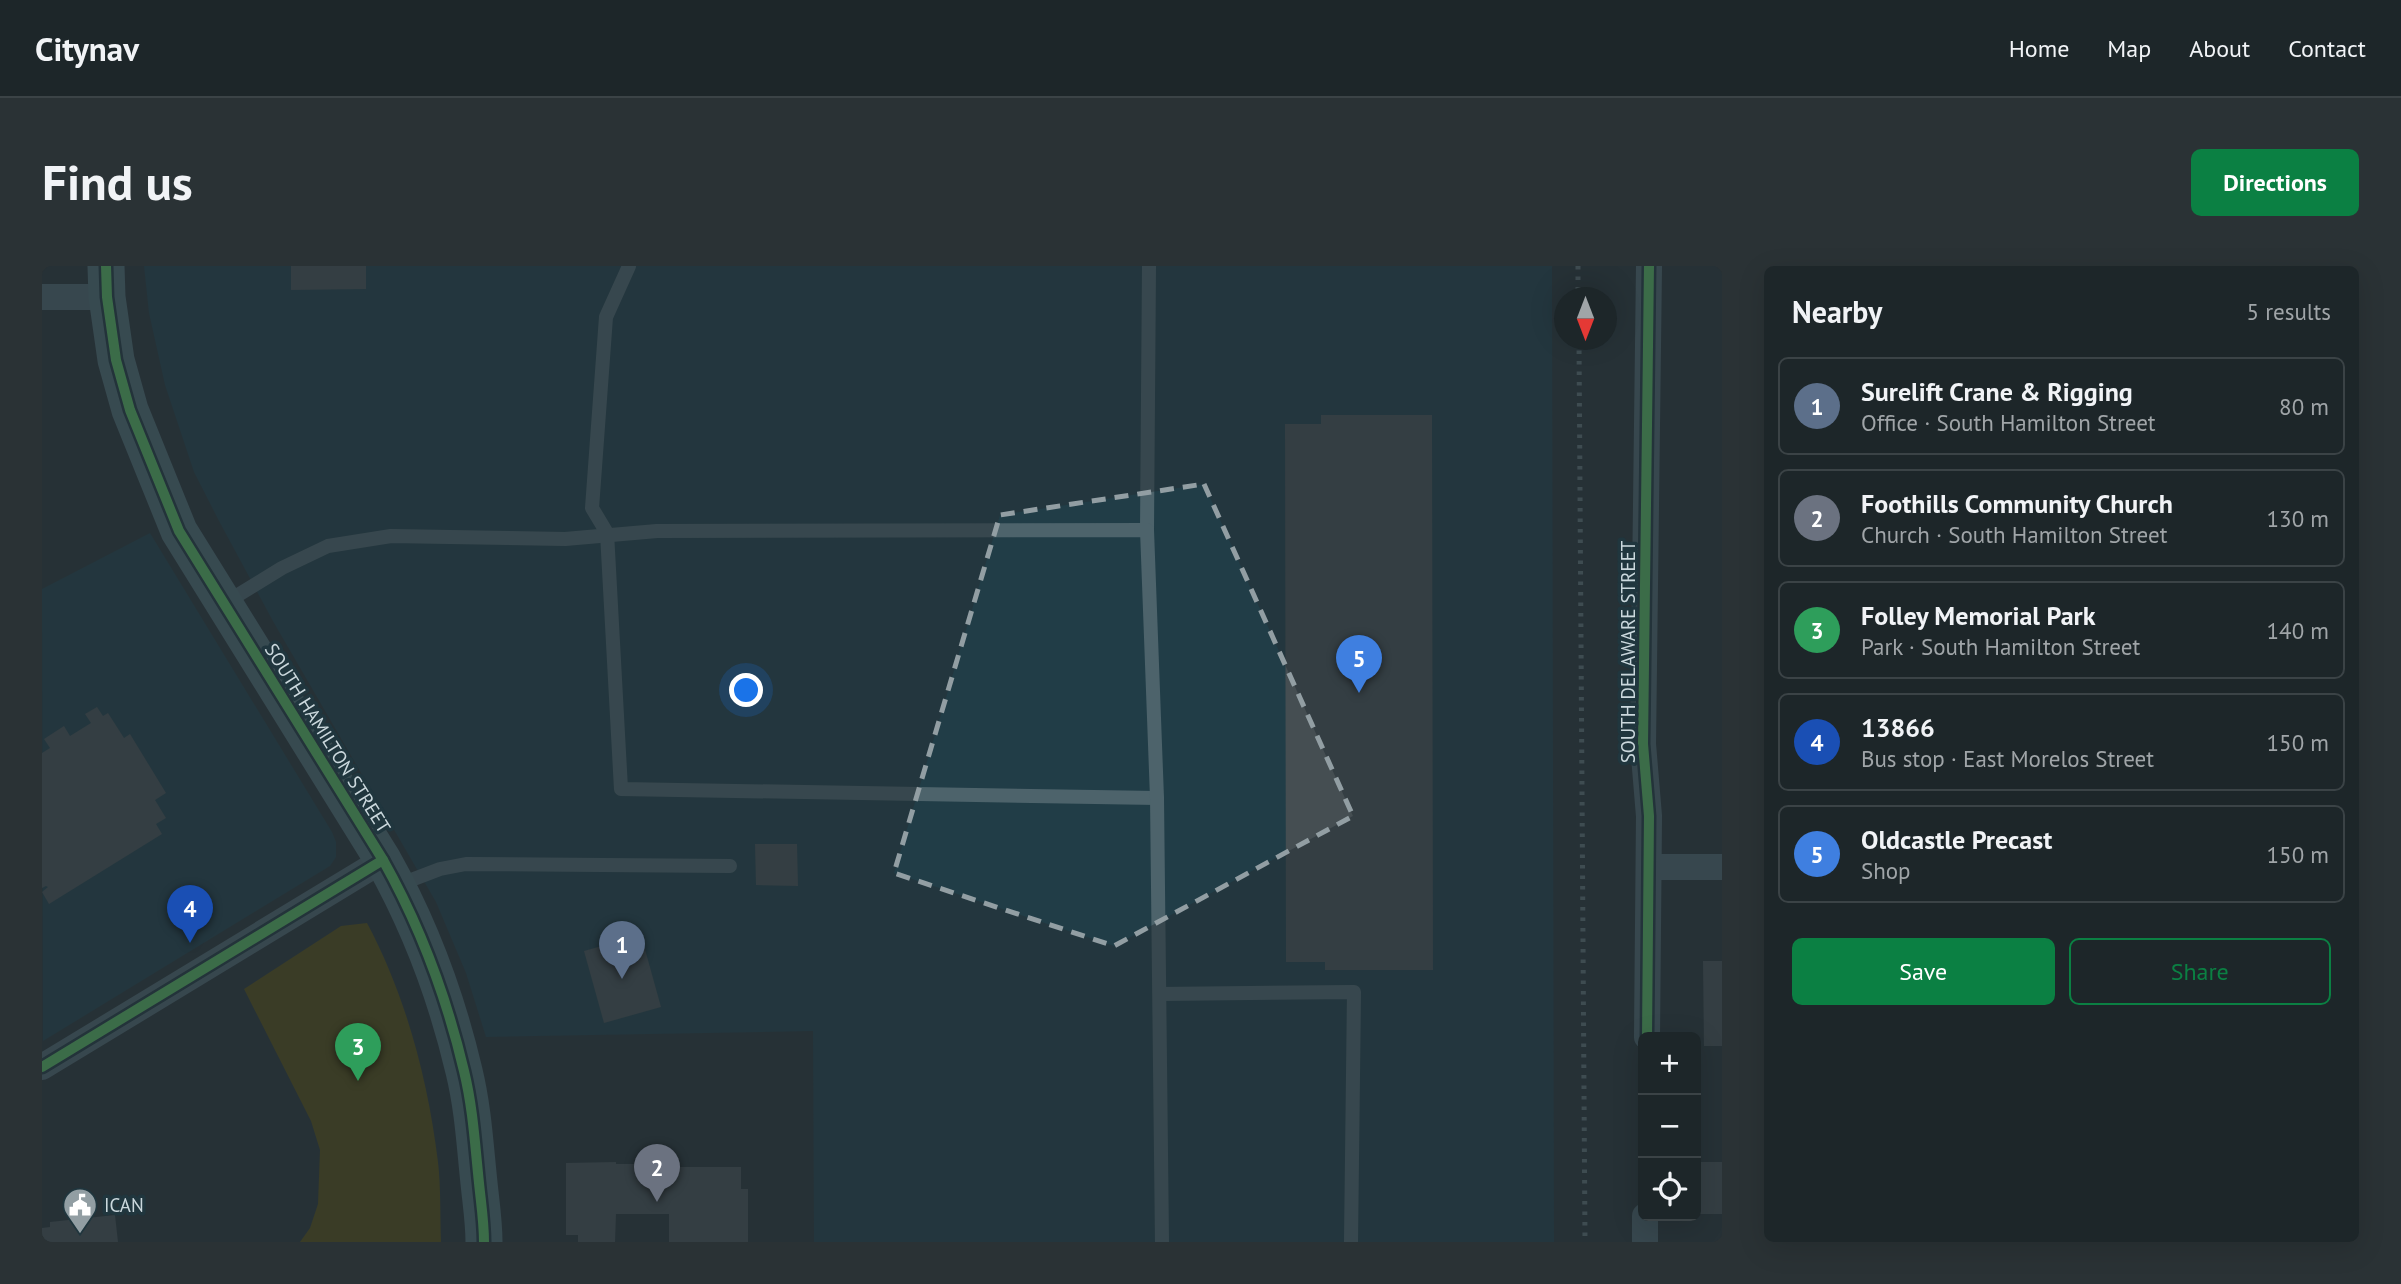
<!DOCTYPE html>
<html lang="en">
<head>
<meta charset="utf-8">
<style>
  :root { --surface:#1d2629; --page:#2a3235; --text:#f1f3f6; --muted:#a0a5a8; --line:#3b4346; --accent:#0b8043 }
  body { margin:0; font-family:"PT Sans",sans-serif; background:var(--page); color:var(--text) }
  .controls { position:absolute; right:21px; bottom:21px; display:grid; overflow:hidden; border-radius:10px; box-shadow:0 7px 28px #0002 }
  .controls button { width:63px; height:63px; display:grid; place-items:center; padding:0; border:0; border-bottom:2px solid var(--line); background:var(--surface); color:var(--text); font:35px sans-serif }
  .compass { position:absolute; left:1512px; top:21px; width:63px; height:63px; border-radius:50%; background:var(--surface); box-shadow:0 7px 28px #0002; rotate:180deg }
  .you { position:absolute; left:705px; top:425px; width:24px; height:24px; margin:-18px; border:5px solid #fff; border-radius:50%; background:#1a73e8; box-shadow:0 0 0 10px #1a73e833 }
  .badge { display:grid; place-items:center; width:46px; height:46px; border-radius:50%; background:var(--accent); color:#fff; font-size:23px; font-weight:700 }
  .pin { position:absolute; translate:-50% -58px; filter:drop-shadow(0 2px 4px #0008) }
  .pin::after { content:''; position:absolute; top:37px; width:24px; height:21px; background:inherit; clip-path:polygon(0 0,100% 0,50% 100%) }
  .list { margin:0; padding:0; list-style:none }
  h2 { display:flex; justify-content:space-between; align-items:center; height:91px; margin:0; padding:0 28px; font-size:30px }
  h2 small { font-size:23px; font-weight:400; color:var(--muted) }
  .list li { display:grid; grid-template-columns:46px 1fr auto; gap:21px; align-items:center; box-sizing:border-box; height:98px; margin:0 14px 14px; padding:0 14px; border:2px solid var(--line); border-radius:10px }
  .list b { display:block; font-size:26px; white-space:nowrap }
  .list p { margin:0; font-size:23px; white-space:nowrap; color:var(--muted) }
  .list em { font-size:23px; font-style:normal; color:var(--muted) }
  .actions { display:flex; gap:14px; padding:21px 28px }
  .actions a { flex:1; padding:16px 0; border:2px solid var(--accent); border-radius:10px; text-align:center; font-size:24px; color:var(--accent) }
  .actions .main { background:var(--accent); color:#fff }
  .icon { flex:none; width:38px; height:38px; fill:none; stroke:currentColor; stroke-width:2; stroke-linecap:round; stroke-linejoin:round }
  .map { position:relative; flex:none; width:1680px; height:976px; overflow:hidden; border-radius:10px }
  header { display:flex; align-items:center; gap:42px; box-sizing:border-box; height:98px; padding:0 35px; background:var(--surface); border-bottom:2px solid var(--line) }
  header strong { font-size:33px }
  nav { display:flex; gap:38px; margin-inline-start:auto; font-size:24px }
  .intro { display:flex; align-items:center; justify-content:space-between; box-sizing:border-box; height:168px; padding:0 42px }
  h1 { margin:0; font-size:49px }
  .button { padding:18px 32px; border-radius:10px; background:var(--accent); color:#fff; font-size:24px; font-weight:700 }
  main { display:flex; gap:42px; padding:0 42px }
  aside { flex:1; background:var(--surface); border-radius:10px; box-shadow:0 7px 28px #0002 }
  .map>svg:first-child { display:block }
  .built { fill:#213d47 }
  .green { fill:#534a13 }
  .building { fill:#454e52 }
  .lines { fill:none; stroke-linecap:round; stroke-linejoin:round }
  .lane { stroke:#4d636b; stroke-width:14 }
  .street { stroke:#4d636b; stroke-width:26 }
  .secondary { stroke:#4d6870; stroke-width:37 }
  .rail { stroke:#5c6d72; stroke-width:5; stroke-dasharray:3.5 7; stroke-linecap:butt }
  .cycleway-casing { stroke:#20363e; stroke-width:15 }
  .cycleway { stroke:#56b35d; stroke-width:10 }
  .marked { fill:none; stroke:#929ea3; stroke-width:5; stroke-dasharray:14 9; stroke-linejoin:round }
  .labels { text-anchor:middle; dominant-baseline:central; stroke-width:7; stroke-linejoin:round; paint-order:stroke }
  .street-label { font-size:19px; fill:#cbd8dd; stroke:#20363e }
  .poi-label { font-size:19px; fill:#cbd8dd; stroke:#20363e; text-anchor:start }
</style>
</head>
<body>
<header>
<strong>Citynav</strong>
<nav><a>Home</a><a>Map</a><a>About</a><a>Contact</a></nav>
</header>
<div class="intro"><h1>Find us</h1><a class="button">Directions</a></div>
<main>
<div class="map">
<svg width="1680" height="976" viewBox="0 0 1680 976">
  <rect width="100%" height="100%" fill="#273237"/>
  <g class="built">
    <polygon points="102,0 1510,0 1512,976 772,976 771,765 444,771 424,707 394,636 232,357 177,255 152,206 123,119 107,47"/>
    <polygon points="108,267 290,566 294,576 294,591 288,600 1,775 0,323"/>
  </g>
  <path class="green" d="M325,657C364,730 386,814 396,896C399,922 398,950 399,976H258L268,962L276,938L278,884L269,855L202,723L299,660Z"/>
  <g class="building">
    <polygon points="249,0 324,0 324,23 249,24"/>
    <polygon points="1279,149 1390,149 1391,704 1283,704 1283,696 1244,696 1243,158 1279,158"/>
    <polygon points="55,441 61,450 66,447 82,472 88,468 124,527 113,534 124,552 114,558 120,568 7,638 0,626 6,621 4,620 0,622 0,487 8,482 2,473 22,460 28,470 49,457 43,448"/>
    <polygon points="713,578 755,578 756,620 714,619"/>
    <polygon points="599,669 619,741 562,757 542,685"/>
    <polygon points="1661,695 1680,695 1680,780 1662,780"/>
    <polygon points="574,896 574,898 625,898 625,901 699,901 699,923 706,923 706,976 627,976 627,948 574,948 573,976 536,976 536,969 524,969 524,897"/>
    <rect x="1654" y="896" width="26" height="52"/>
    <polygon points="73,949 76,976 0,976 0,962 8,961 8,956"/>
  </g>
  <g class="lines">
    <g class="lane">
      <polyline points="587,0 564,51 550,242 565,267 579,523 1115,532"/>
      <polyline points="1105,264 1107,0"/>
      <polyline points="183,337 240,302 286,280 349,270 523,273 615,265 1105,264 1115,532 1120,976"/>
      <polyline points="356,619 398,603 424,598 688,600"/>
      <polyline points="1118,728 1312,726 1309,976"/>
    </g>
    <g class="street">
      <polyline points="0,31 65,31"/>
      <polyline points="1607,601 1680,601"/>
      <polyline points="1605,771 1607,550 1601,478 1607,0"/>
      <polyline points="0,801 341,594"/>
      <polyline points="1603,976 1603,950"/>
    </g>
    <path class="secondary" d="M64,0L65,31L74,94L88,144L137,265L341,594C377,658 405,733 422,805C431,842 433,879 437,917C439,937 442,956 442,976"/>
    <g class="rail">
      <polyline points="1536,0 1536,32"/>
      <polyline points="1537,74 1543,976"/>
    </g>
    <g class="cycleway-casing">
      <g id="cycleway">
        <path d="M64,0L65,31L74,94L88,144L137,265L341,594C377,658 405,733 422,805C431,842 433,879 437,917C439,937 442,956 442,976"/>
        <polyline points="1605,771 1607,550 1601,478 1607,0"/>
        <polyline points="0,801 341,594"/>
      </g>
    </g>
    <use href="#cycleway" class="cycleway"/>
  </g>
  <path d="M0 0H1680V976H0ZM1162,218L1311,550L1072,680L852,607L958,249Z" fill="#273237" fill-opacity=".55" fill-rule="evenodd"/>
  <path class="marked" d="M1162,218L1311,550L1072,680L852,607L958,249Z"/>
  <defs>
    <g id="civic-pin" transform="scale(1.75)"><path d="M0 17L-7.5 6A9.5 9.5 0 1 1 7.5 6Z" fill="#929ea3" stroke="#20363e"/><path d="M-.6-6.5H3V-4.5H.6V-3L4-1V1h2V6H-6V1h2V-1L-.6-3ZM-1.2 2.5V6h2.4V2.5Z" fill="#fff"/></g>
  </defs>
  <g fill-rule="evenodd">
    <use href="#civic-pin" x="38" y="939"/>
  </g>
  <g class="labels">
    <g class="street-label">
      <text transform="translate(1586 386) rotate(-90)">SOUTH DELAWARE STREET</text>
      <text transform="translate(286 472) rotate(58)">SOUTH HAMILTON STREET</text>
    </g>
    <g class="poi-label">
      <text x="62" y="939">ICAN</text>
    </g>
  </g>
</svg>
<div class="controls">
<button>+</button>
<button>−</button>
<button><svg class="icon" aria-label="locate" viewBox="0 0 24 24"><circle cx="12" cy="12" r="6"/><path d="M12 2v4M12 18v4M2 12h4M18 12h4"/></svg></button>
</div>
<svg class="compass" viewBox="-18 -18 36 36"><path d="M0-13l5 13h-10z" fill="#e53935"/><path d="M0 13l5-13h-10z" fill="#a0a5a8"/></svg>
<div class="you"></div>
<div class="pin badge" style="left:580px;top:713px;background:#5c6f8a">1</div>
<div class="pin badge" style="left:615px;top:936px;background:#6b7280">2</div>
<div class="pin badge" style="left:316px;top:815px;background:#2e9e5b">3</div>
<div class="pin badge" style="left:148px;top:677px;background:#1a4fb4">4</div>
<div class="pin badge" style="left:1317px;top:427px;background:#3f7fe0">5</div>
</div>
<aside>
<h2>Nearby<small>5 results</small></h2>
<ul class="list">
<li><span class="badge" style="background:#5c6f8a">1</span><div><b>Surelift Crane &amp; Rigging</b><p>Office · South Hamilton Street</p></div><em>80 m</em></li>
<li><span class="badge" style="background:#6b7280">2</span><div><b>Foothills Community Church</b><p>Church · South Hamilton Street</p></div><em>130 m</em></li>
<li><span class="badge" style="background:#2e9e5b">3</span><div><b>Folley Memorial Park</b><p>Park · South Hamilton Street</p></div><em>140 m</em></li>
<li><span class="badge" style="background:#1a4fb4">4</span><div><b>13866</b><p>Bus stop · East Morelos Street</p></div><em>150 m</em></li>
<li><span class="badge" style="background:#3f7fe0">5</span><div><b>Oldcastle Precast</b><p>Shop</p></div><em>150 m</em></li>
</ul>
<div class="actions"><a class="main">Save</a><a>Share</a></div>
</aside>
</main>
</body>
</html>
